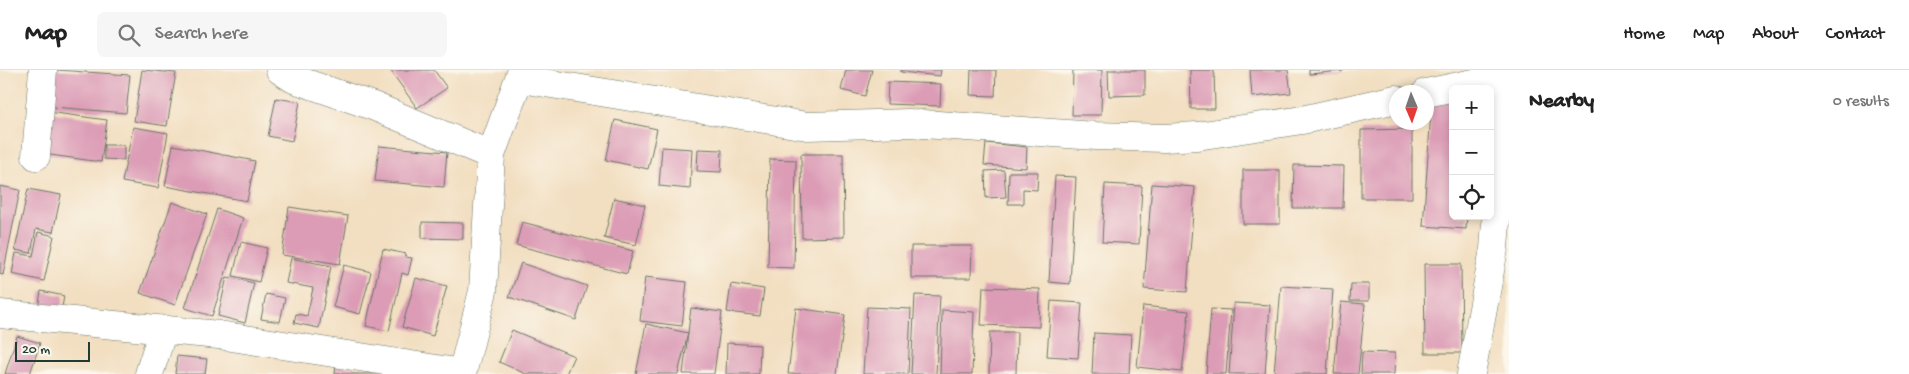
<!DOCTYPE html>
<html lang="en">
<head>
<meta charset="utf-8">
<style>
  :root { --surface:#fff; --page:#f6f6f6; --text:#222; --muted:#767676; --line:#e0e0e0 }
  body { margin:0; font-family:"Gochi Hand",sans-serif; background:var(--page); color:var(--text) }
  .controls { position:absolute; right:15px; top:15px; display:grid; overflow:hidden; border-radius:8px; box-shadow:0 2px 8px #0003 }
  .controls button { width:45px; height:45px; display:grid; place-items:center; padding:0; border:0; border-bottom:1px solid var(--line); background:var(--surface); color:var(--text); font:25px sans-serif }
  .compass { position:absolute; left:1389px; top:15px; width:45px; height:45px; border-radius:50%; background:var(--surface); box-shadow:0 2px 8px #0003; rotate:178deg }
  .scale { position:absolute; left:15px; bottom:12px; width:75px; box-sizing:border-box; padding-left:5px; border:2px solid #1f3d34; border-top:0; font-size:14px; line-height:18px; white-space:nowrap; color:#1f3d34; -webkit-text-stroke:4px #fbf7ec; paint-order:stroke }
  .list { margin:0; padding:0; list-style:none }
  h2 { display:flex; justify-content:space-between; align-items:center; height:65px; margin:0; padding:0 20px; font-size:21px }
  h2 small { font-size:16px; font-weight:400; color:var(--muted) }
  .icon { flex:none; width:28px; height:28px; fill:none; stroke:currentColor; stroke-width:2; stroke-linecap:round; stroke-linejoin:round }
  .map { position:relative; flex:none; width:1509px; height:304px; overflow:hidden }
  header { display:flex; align-items:center; gap:30px; box-sizing:border-box; height:70px; padding:0 25px; background:var(--surface); border-bottom:1px solid var(--line) }
  header strong { font-size:24px }
  nav { display:flex; gap:28px; margin-inline-start:auto; font-size:18px }
  .search { width:350px; height:45px; background:var(--page); display:flex; align-items:center; gap:12px; box-sizing:border-box; padding:0 18px; border-radius:8px; color:var(--muted); font-size:19px }
  main { display:flex }
  aside { flex:1; background:var(--surface) }
  .map>svg:first-child { display:block }
  .building { fill:#dc9cb6 }
  .lines { fill:none; stroke-linecap:round; stroke-linejoin:round }
  .minor-casing { stroke:#697565; stroke-width:29 }
  .minor { stroke:#fff; stroke-width:28 }
</style>
</head>
<body>
<header>
<strong>Map</strong>
<div class="search"><svg class="icon" aria-label="search" viewBox="0 0 24 24"><circle cx="10" cy="10" r="6"/><path d="M15 15l6 6"/></svg>Search here</div>
<nav><a>Home</a><a>Map</a><a>About</a><a>Contact</a></nav>
</header>
<main>
<div class="map">
<svg width="1509" height="304" viewBox="0 0 1509 304">
  <rect width="100%" height="100%" fill="#fbf7ec"/>
  <filter id="ink" filterUnits="userSpaceOnUse"><feTurbulence type="fractalNoise" baseFrequency=".02" numOctaves="2"/><feDisplacementMap in="SourceGraphic" scale="10" xChannelSelector="R" yChannelSelector="G"/><feConvolveMatrix kernelMatrix="1 2 1 2 8 2 1 2 1" color-interpolation-filters="sRGB"/></filter>
  <filter id="wash" filterUnits="userSpaceOnUse"><feTurbulence type="fractalNoise" baseFrequency=".0096" numOctaves="4" result="noise"/><feDisplacementMap in="SourceGraphic" scale="20" xChannelSelector="R" yChannelSelector="G"/><feGaussianBlur stdDeviation="1.12" result="paint"/><feColorMatrix in="noise" values="0 0 0 0 0 0 0 0 0 0 0 0 0 0 0 0 0 1.4 0 .05"/><feComposite in="paint" operator="in"/></filter>
  <g filter="url(#wash)">
    <rect width="100%" height="100%" fill="#f2dec0"/>
    <g id="blocks">
      <g class="building">
        <polygon points="56,0 130,5 126,43 53,37"/>
        <polygon points="142,0 176,3 167,56 134,51"/>
        <polygon points="390,0 434,0 447,18 417,38"/>
        <polygon points="846,0 872,0 865,26 841,20"/>
        <polygon points="901,0 941,0 940,6 901,2"/>
        <polygon points="971,0 996,0 995,26 970,25"/>
        <polygon points="1073,0 1102,0 1101,45 1072,45"/>
        <polygon points="1108,0 1145,0 1145,25 1109,26"/>
        <polygon points="1190,0 1214,0 1215,39 1191,39"/>
        <polygon points="1250,0 1288,0 1291,23 1252,27"/>
        <polygon points="1309,0 1343,0 1343,1 1309,4"/>
        <polygon points="888,12 941,14 940,36 887,34"/>
        <polygon points="1432,27 1453,28 1453,146 1467,146 1466,159 1423,156"/>
        <polygon points="276,28 300,32 292,71 268,66"/>
        <polygon points="48,42 107,50 101,92 43,84"/>
        <polygon points="615,50 657,59 648,99 606,90"/>
        <polygon points="133,57 168,63 158,118 122,112"/>
        <polygon points="1412,59 1412,128 1361,128 1361,60"/>
        <polygon points="986,73 1027,77 1026,98 984,95"/>
        <polygon points="104,75 124,75 124,90 104,89"/>
        <polygon points="173,75 255,91 247,131 165,116"/>
        <polygon points="379,76 447,82 444,117 375,111"/>
        <polygon points="662,77 692,79 690,119 659,116"/>
        <polygon points="698,79 722,80 721,102 697,101"/>
        <polygon points="801,84 843,84 844,167 802,168"/>
        <polygon points="770,89 796,90 794,198 768,197"/>
        <polygon points="1294,95 1344,96 1343,138 1293,138"/>
        <polygon points="1004,100 1006,127 986,128 985,101"/>
        <rect x="1243" y="100" width="37" height="54"/>
        <polygon points="1009,102 1038,102 1037,120 1023,119 1023,134 1008,134"/>
        <polygon points="1055,106 1076,107 1070,214 1049,212"/>
        <polygon points="1105,114 1142,116 1139,174 1102,172"/>
        <polygon points="1152,114 1195,117 1187,222 1144,219"/>
        <polygon points="0,116 20,120 3,205 0,204"/>
        <polygon points="28,119 61,125 53,162 36,159 31,183 15,180"/>
        <polygon points="614,128 645,135 636,175 604,168"/>
        <polygon points="172,132 207,144 175,235 140,223"/>
        <polygon points="289,137 348,146 340,194 282,185"/>
        <polygon points="217,139 243,148 212,246 185,238"/>
        <polygon points="422,152 463,153 463,169 422,168"/>
        <polygon points="522,152 633,181 627,204 516,175"/>
        <polygon points="38,162 54,166 44,211 12,204 16,183 33,186"/>
        <polygon points="241,172 267,178 259,212 233,206"/>
        <polygon points="911,176 972,176 971,208 911,208"/>
        <polygon points="383,179 406,184 405,187 412,188 408,205 402,203 389,261 366,256"/>
        <polygon points="291,188 331,196 319,258 294,253 296,244 307,246 313,218 286,213"/>
        <polygon points="521,193 587,216 576,250 509,227"/>
        <polygon points="1424,194 1461,194 1462,283 1425,283"/>
        <polygon points="344,195 371,202 360,244 333,237"/>
        <polygon points="227,207 254,213 245,253 218,246"/>
        <polygon points="645,207 687,212 682,256 640,251"/>
        <polygon points="416,208 447,216 433,266 402,257"/>
        <polygon points="731,214 764,219 760,246 727,242"/>
        <polygon points="1351,214 1369,214 1369,231 1350,231"/>
        <polygon points="1281,216 1333,219 1327,304 1274,304"/>
        <polygon points="983,217 1040,219 1039,257 981,255"/>
        <polygon points="41,221 64,226 61,243 38,239"/>
        <polygon points="266,224 285,228 280,252 261,249"/>
        <polygon points="915,225 940,226 936,304 911,304"/>
        <polygon points="1051,231 1082,233 1078,288 1047,286"/>
        <polygon points="1341,232 1365,234 1358,304 1334,304"/>
        <polygon points="1234,233 1270,235 1265,304 1229,304"/>
        <polygon points="1143,236 1189,241 1182,302 1137,297"/>
        <polygon points="867,237 911,239 908,304 863,304"/>
        <polygon points="691,238 722,242 714,304 683,304"/>
        <polygon points="796,238 845,245 837,304 788,304"/>
        <polygon points="1211,239 1231,240 1226,304 1206,304"/>
        <polygon points="942,240 974,242 972,304 940,304"/>
        <polygon points="646,254 688,263 678,304 636,304"/>
        <polygon points="512,260 574,286 566,304 526,304 499,292"/>
        <polygon points="990,262 1017,262 1016,304 989,304"/>
        <polygon points="1094,263 1131,265 1129,304 1092,304"/>
        <polygon points="17,266 40,273 30,304 5,304"/>
        <polygon points="727,273 760,275 759,304 726,304"/>
        <polygon points="1362,282 1395,283 1394,304 1361,304"/>
        <polygon points="177,286 207,289 205,304 175,304"/>
        <polygon points="336,294 390,304 335,304"/>
      </g>
    </g>
  </g>
  <g filter="url(#ink)">
    <use href="#blocks" fill-opacity="0" stroke="#697565" stroke-width="1"/>
    <g class="lines">
      <g class="minor-casing">
        <g id="minor">
          <polyline points="280,0 294,9 373,36 491,85"/>
          <polyline points="521,9 807,56 909,53 1096,66 1164,68 1197,66 1302,50 1396,29"/>
          <polyline points="1426,23 1507,6"/>
          <polyline points="36,86 43,0"/>
          <polyline points="0,244 219,265 462,303"/>
          <polyline points="149,304 163,260"/>
          <polyline points="462,304 483,221 491,85 522,0"/>
          <polyline points="1471,304 1494,179 1507,0"/>
        </g>
      </g>
      <use href="#minor" class="minor"/>
    </g>
  </g>
</svg>
<div class="controls">
<button>+</button>
<button>−</button>
<button><svg class="icon" aria-label="locate" viewBox="0 0 24 24"><circle cx="12" cy="12" r="6"/><path d="M12 2v4M12 18v4M2 12h4M18 12h4"/></svg></button>
</div>
<svg class="compass" viewBox="-18 -18 36 36"><path d="M0-13l5 13h-10z" fill="#e53935"/><path d="M0 13l5-13h-10z" fill="#767676"/></svg>
<div class="scale">20 m</div>
</div>
<aside>
<h2>Nearby<small>0 results</small></h2>
<ul class="list">
</ul>
</aside>
</main>
</body>
</html>
